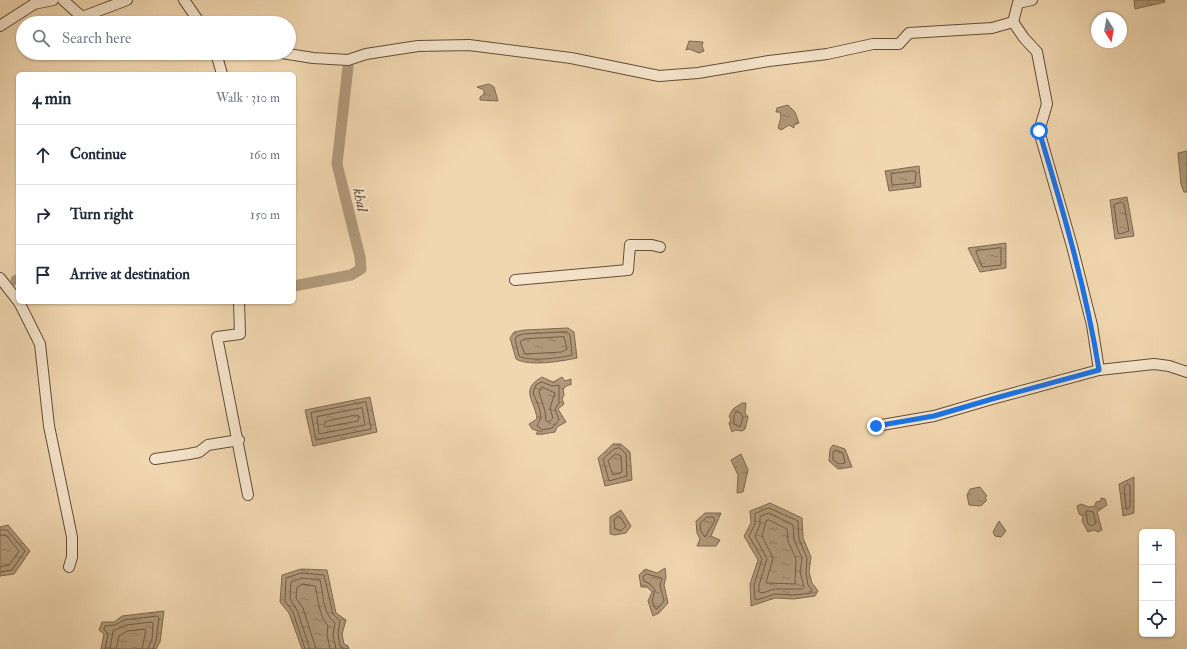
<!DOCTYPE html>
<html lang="en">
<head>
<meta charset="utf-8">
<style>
  :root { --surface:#fff; --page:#f2f2f3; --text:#1f2937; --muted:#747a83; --line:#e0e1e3 }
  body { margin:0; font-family:"IM FELL Double Pica",serif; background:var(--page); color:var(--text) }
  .controls { position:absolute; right:12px; bottom:12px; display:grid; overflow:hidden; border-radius:6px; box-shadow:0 1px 3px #0004 }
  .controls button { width:36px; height:36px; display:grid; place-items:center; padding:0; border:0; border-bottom:1px solid var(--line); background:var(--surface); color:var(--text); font:20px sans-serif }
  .compass { position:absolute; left:1091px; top:12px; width:36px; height:36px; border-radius:50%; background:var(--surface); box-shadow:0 1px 3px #0004; rotate:169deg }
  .stop { position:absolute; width:12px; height:12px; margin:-9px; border:3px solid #1a73e8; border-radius:50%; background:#fff }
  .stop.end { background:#1a73e8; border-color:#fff; box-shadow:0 1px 4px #0008 }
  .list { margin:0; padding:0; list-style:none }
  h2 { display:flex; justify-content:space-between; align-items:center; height:52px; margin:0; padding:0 16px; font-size:17px }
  h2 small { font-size:13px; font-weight:400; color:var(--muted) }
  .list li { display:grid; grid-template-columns:26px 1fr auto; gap:12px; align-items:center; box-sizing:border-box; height:60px; padding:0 16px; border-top:1px solid var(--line) }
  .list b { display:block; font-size:15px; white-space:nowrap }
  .list em { font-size:13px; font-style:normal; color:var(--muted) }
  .icon { flex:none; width:22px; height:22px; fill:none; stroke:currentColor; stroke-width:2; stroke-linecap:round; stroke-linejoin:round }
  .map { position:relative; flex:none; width:1187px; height:649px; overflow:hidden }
  .search { position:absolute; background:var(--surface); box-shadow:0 1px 3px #0004; left:16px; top:16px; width:280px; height:44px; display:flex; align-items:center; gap:10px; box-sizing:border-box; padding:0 14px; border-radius:22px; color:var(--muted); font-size:15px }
  .panel { position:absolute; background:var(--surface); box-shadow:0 1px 3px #0004; left:16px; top:72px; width:280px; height:232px; border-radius:6px }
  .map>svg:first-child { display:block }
  .water { fill:url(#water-ripples); stroke:#7e6950 }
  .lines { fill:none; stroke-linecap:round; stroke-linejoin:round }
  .shore { stroke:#715d46; stroke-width:1 }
  .canal { stroke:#b0997a; stroke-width:11 }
  .street-casing { stroke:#624e3a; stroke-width:12 }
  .street { stroke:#f6e5cc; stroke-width:10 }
  .route { stroke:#1a73e8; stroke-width:5 }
  .labels { text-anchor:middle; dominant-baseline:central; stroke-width:4; stroke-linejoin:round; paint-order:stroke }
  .water-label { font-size:15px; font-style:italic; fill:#5e4b36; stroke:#f6e5cc }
</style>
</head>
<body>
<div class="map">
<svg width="1187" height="649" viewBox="0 0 1187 649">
  <defs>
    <pattern id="water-ripples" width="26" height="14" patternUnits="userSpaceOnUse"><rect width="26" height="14" fill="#b0997a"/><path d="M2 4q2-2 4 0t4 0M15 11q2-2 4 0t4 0" fill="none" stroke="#907c63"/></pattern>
  </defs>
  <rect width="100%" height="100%" fill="#f1d7b0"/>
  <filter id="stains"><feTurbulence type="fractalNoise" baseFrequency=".005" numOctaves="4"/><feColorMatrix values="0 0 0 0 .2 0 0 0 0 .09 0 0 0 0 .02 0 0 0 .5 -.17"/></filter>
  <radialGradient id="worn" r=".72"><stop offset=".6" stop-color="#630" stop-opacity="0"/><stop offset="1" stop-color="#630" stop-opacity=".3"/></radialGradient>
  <g class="water">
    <polygon points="1134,0 1164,0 1165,2 1135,9"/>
    <polygon points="689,41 703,42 702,46 704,51 699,53 689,49 686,50"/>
    <polygon points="489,84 494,87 498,101 480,100 480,97 484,94 484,90 477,87"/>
    <polygon points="788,105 795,112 799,123 794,125 794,128 789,125 781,130 778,128 781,117 780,112 776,112 777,108"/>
    <polygon points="1187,151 1187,192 1184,192 1181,184 1178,153"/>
    <polygon points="919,166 921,187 889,191 885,171"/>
    <polygon points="1127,197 1134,236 1115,239 1110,200"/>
    <polygon points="1006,243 1006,268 980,272 968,248"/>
    <path d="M568,328L574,332L577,358C562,361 530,367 516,359L510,338L514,332L524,330Z"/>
    <path d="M542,377L553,382L562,377L565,381L571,379V385H568L563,389L564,395L562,399L564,404L558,409L566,422L557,427L555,432C547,433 543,435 536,434L538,431L532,429L529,424L537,419C535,400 519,390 542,377Z"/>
    <polygon points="370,397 377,432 313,446 305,410"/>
    <polygon points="742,403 746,403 745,413 748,417 745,429 742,431 735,430 732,432 729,423 731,420 729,416 733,409"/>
    <polygon points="613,444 621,444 630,452 632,480 605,486 598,458"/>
    <polygon points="833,445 845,449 852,467 838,469 829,461 830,449"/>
    <polygon points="741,454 748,470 743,492 737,493 738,475 731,460"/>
    <polygon points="1134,477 1134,513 1123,516 1119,484"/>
    <polygon points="980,487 987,496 985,498 987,500 981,506 969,505 967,495 970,489"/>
    <polygon points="1101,498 1105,499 1107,505 1097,512 1102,530 1098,532 1094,530 1088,532 1082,521 1083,516 1079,514 1077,506 1081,504 1089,507 1095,506 1096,502 1101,501"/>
    <polygon points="770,503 802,518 803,538 811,557 809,572 812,583 818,591 815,596 794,599 775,598 751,606 750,584 758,560 744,536 751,523 750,511"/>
    <polygon points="621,510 631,526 626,533 615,535 610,534 610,517"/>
    <polygon points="705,513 721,513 711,536 720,540 716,546 697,546 700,539 697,533 696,521"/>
    <polygon points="999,521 1006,531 1001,537 995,536 993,532"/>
    <polygon points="8,525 30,551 14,574 0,576 0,527"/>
    <polygon points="665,568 666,577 664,585 668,603 659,613 653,616 648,601 652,592 647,587 641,587 639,575 645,569 657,573"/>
    <polygon points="301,569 327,570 336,613 346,620 342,634 344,644 348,646 349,649 302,649 289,613 280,602 282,575"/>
    <polygon points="164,611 160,642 156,649 101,649 104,634 99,630 102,622 114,622 122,616"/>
  </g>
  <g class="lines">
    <g class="shore">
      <polygon points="914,171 916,173 915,183 892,185 891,174"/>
      <polygon points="1122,202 1124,204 1129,231 1120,234 1118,233 1114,205"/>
      <polygon points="1001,248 1001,265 982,267 976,251"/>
      <path d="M567,332L570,335L572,355C561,358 528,362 519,356L515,339L517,336L524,334Z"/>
      <polygon points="564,337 567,349 562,352 525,354 520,342 525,339"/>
      <path d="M542,382L552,386L559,385V403L555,409L559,420L552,428L542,430L537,426C545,413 537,405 533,392L536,385Z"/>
      <polygon points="542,387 555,393 550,408 553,418 549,422 546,421 545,411 539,392"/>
      <polygon points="366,402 371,429 316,440 311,413"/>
      <polygon points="362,408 365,425 319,434 317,417"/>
      <polygon points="736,412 740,412 743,417 740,427 734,424 734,416"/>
      <polygon points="356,415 359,416 358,421 326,427 324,426 325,422"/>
      <polygon points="620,448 626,454 627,476 609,481 603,459 614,449"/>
      <polygon points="836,450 843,453 845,463 839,464 833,460 833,452"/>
      <polygon points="616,454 621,456 622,472 613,475 608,461"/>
      <polygon points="1128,484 1130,486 1130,507 1128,509 1126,508 1124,487"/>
      <polygon points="769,508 798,521 799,539 807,558 806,573 808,585 812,590 811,593 794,595 775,594 757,600 755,599 754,585 762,559 749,536 755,524 755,514"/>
      <polygon points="1089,511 1093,512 1096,523 1092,526 1088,524 1086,512"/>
      <polygon points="769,513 793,525 794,540 802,558 800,572 804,587 802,589 775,589 762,593 759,592 759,585 767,559 755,536 760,525 760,517"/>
      <polygon points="618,517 620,517 626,526 621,531 615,529 614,520"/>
      <polygon points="707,517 713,517 715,520 705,537 701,532 700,524"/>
      <polygon points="769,520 787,529 788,541 796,559 795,584 766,583 773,558 762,536 766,521"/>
      <polyline points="0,530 7,530 25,551 12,570 0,572"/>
      <polyline points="0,535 6,535 19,551 9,565 0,567"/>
      <polygon points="647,574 662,578 660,585 664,601 657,609 655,608 652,601 655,590 650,584 644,581 643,577"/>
      <polyline points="105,649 108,635 104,629 105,626 115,625 124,620 157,616 159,618 156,641 153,649"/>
      <polyline points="110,649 113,631 126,625 152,622 153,624 152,639 148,649"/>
      <polyline points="116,649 119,636 127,631 145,629 146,630 142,649"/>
      <polyline points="305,649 293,612 285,601 286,578 301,573 324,575 333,614 340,621 338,634 340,646 344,649"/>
      <path d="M310,649L297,610L290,599L291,582L302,578L320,580C324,596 322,612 335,623L333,635L336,649"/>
      <path d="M316,649L303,608L296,598L297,587L303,584L315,586C319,600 318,614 328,626L327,635L330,649"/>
    </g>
    <g class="canal">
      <polyline points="16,280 18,280"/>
      <polyline points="294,286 351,275 361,269 360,257 337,164 348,67"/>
    </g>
    <g class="street-casing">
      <g id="street">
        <polyline points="63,0 82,17 127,0"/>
        <polyline points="184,0 200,23"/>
        <polyline points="1013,22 1024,38 1037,52 1047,104 1039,131 1072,246 1092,325 1099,370"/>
        <polyline points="0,26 34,4 53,0"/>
        <polyline points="216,53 222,74"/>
        <polyline points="282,53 313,58 348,60 366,54 418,46 469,45 571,58 659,76 698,73 769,61 827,54 873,44 899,44 909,33 992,28 1013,22 1018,3 1032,0"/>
        <polyline points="0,278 18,301"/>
        <polyline points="515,280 628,270 630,245 652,245 660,247"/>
        <polyline points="19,302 40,344 49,426 72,537 72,557 69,567"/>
        <polyline points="239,302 240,334 217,337 248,495"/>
        <polyline points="876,426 934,416 992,399 1099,370 1154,364 1169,366 1187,372"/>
        <polyline points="155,459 189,454 199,452 208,445 239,440"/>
      </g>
    </g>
    <use href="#street" class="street"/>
  </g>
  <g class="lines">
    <path class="route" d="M876,426L934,416L992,399L1099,370C1086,289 1063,210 1039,131"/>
  </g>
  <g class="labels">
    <g class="water-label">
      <text transform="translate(360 200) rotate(77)">khal</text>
    </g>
  </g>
  <rect width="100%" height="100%" filter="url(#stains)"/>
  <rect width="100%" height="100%" fill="url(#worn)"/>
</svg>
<div class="controls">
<button>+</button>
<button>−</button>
<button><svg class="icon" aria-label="locate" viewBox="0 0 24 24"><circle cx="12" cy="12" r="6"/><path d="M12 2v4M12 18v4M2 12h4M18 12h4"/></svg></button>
</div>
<svg class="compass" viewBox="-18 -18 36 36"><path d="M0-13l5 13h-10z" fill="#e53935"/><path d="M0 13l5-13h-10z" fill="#747a83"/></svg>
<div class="stop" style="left:1039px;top:131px"></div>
<div class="stop end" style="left:876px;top:426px"></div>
<div class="search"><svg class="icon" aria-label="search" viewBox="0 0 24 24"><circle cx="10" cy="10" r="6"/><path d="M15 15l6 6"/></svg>Search here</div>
<section class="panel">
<h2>4 min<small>Walk · 310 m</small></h2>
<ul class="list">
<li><svg class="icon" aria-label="ahead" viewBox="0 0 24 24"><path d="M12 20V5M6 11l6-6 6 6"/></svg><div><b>Continue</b></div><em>160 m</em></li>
<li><svg class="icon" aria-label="right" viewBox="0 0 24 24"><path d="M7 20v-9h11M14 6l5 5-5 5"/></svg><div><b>Turn right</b></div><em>150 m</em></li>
<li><svg class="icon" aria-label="arrive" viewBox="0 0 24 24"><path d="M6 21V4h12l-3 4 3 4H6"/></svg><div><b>Arrive at destination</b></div></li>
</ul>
</section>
</div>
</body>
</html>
